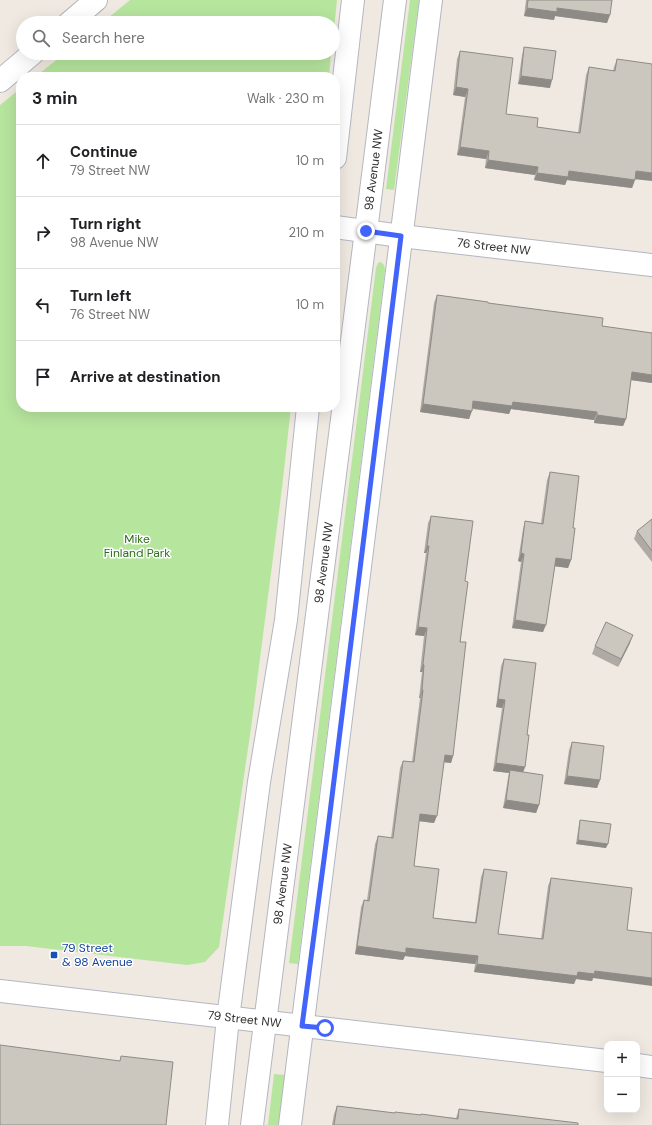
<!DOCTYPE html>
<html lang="en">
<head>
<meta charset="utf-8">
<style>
  :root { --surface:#fff; --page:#f6f6f6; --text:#202124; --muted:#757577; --line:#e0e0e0 }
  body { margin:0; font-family:"DM Sans",sans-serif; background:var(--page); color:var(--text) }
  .controls { position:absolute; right:12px; bottom:12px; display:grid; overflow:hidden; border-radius:8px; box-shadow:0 4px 16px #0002 }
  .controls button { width:36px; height:36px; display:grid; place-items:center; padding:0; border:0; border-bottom:1px solid var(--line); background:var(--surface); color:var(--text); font:20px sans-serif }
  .stop { position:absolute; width:12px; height:12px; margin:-9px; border:3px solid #4264fb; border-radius:50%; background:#fff }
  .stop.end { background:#4264fb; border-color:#fff; box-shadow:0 1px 4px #0008 }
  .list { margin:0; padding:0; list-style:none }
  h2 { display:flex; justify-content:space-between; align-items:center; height:52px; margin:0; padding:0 16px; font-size:17px }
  h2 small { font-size:13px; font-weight:400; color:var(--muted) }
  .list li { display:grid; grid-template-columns:26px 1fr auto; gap:12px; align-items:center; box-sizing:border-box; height:72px; padding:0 16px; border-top:1px solid var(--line) }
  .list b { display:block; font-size:15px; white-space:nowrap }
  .list p { margin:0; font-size:13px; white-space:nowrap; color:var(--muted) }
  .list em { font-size:13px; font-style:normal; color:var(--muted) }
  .icon { flex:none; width:22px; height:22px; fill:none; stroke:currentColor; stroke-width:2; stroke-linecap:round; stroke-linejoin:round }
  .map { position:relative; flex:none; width:652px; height:1125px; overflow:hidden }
  .search { position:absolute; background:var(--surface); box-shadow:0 4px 16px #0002; left:16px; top:16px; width:324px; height:44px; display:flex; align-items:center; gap:10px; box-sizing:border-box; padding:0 14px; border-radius:22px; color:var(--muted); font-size:15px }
  .panel { position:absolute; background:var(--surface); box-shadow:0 4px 16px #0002; left:16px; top:72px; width:324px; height:340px; border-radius:16px }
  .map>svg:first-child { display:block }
  .green { fill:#b6e59e }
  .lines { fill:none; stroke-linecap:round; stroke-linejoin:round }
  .minor-casing { stroke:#b4b7c1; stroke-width:24 }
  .tertiary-casing { stroke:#b4b7c1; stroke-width:24 }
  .secondary-casing { stroke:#b4b7c1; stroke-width:24 }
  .minor { stroke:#fff; stroke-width:22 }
  .tertiary { stroke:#fff; stroke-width:22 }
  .secondary { stroke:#fff; stroke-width:22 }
  .wall { fill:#afaba4 }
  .shaded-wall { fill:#8e8b86 }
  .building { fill:#cbc7bf; stroke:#8e8b86 }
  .route { stroke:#4264fb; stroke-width:5 }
  .transit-dot { fill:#1a4fb4; stroke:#fff; stroke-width:1.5 }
  .labels { text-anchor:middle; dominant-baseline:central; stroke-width:3; stroke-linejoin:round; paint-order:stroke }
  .street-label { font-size:12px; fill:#2e2e2e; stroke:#fff }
  .park-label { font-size:12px; fill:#2c6e1b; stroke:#fff }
  .transit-label { font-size:12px; fill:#164399; stroke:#fff; text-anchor:start }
</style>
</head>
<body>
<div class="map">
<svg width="652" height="1125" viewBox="0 0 652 1125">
  <rect width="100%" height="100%" fill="#efe9e1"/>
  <g class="green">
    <polygon points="130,0 337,0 333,39 333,23 102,23"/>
    <polygon points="410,0 419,0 394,190 386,189"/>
    <polygon points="65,53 331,53 329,77 35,77"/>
    <polygon points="21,88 21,407 291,407 282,488 251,728 219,947 205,962 187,965 26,946 0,946 0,105"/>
    <polygon points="381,262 384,265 385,270 298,964 289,963 376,268 378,263"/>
    <polygon points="274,1074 285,1075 279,1125 268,1125"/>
  </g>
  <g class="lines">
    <g class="minor-casing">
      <g id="minor">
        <polyline points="69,23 96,0"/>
        <polyline points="0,81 33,53"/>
        <path id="s1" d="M335,227L401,236L652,265"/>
        <polyline points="290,1125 431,0"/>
      </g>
    </g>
    <g class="tertiary-casing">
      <g id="tertiary">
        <path id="s2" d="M0,991L607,1061"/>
        <polyline points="637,1065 652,1067"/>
      </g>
    </g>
    <g class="secondary-casing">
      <g id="secondary">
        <polyline points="335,158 353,0"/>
        <polyline points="217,1125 228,1018 259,782 286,620 308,407"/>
        <path id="s3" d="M252,1125L366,231L395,0"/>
      </g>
    </g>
    <use href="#minor" class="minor"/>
    <use href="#tertiary" class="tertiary"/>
    <use href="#secondary" class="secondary"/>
  </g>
  <g class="wall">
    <polygon points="526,0 612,0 607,23 555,16 554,20 524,16"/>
    <polygon points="524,47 550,88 518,84 522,55"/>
    <polygon points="460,51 506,114 537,127 578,133 586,75 589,67 613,71 614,67 617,59 635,179 632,188 567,180 565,185 534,180 535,175 485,168 486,159 457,155 465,97 453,95 457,59"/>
    <polygon points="437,295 488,303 602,326 652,333 652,383 631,380 626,419 623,426 594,423 594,420 511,409 509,414 472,409 469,419 420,412 434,303"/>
    <polygon points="550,472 573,528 571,560 568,568 554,566 543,632 512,628 521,562 518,561 523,529 525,521 541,523 547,480"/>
    <polygon points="431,516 465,581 453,756 451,763 444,762 434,823 419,821 414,866 433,918 475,922 481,877 484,869 498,934 541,939 548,886 551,878 593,978 592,981 576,979 574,984 474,972 475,964 405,956 403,960 355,954 361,907 364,900 367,900 375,844 378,836 391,838 400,768 403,761 412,762 420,698 419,698 422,672 420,672 424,636 415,635 426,553 424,553 428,523"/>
    <polygon points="652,519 652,562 634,539 637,531"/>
    <polygon points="630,643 618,667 592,654 595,646"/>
    <polygon points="504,659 527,735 525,767 523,772 539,805 536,813 503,808 508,778 509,773 493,771 502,708 496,707 501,666"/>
    <polygon points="572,742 600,780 597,788 564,784 569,750"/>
    <polygon points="580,820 606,848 576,844 579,824"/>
    <polygon points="337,1106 395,1113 456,1118 459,1109 578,1125 332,1125 334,1114"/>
  </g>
  <g class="shaded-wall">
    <polygon points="527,8 557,8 610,15 607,23 555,16 554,20 524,16"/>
    <polygon points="521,76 552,80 550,88 518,84"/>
    <polygon points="456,87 468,89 465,97 453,95"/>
    <polygon points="460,147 489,151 486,159 457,155"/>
    <polygon points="488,160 538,167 535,175 485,168"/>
    <polygon points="569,171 635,180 632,188 567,180 565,185 534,180 537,173"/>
    <polygon points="636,171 652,173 652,181 633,179"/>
    <polygon points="632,372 652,375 652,383 630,380"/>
    <polygon points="473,401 513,402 597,412 594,420 511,409 509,414 471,408"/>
    <polygon points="423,404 472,411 469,419 420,412"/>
    <polygon points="597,415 626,419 623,426 594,423"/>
    <polygon points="427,546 429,546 426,553 424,553"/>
    <polygon points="521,553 524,554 521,562 518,561"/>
    <polygon points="556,558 571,560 568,568 553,566"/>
    <polygon points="515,620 546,625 543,632 512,628"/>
    <polygon points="418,627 427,628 424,636 415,635"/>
    <polygon points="633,635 630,643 618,667 621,659"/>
    <polygon points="423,664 424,665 422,672 420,672"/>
    <polygon points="422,690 423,690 420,698 419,698"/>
    <polygon points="498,699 505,700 502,708 496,707"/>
    <polygon points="445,755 453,756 451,763 442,762"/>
    <polygon points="496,763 525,767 522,775 510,770 509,773 493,771"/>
    <polygon points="567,776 600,780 597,788 564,784"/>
    <polygon points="506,800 539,805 536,813 503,808"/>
    <polygon points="420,814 437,816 434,823 418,821"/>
    <polygon points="578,840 608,844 606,848 576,844"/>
    <polygon points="357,946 406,948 478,956 475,964 405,956 403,960 355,954"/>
    <polygon points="477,964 578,972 595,971 652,978 652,986 593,978 592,981 576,979 574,984 474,972"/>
  </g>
  <g class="building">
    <polygon points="528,0 612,0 610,15 557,8 557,12 527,8"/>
    <polygon points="524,47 556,51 552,80 521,76"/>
    <polygon points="460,51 513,58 506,114 538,118 537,127 580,133 589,67 615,71 617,59 652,64 652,173 636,171 635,180 569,171 568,177 537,173 538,167 488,160 489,151 460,147 468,89 456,87"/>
    <polygon points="437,295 488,302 488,303 603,318 602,326 652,333 652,375 632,372 626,419 597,415 597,412 513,402 512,406 473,401 472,411 423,404"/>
    <polygon points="550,472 579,476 573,528 575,528 571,560 556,558 546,625 515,620 524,554 521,553 525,521 543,524"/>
    <polygon points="431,516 473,521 465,581 468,582 460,642 466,642 453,756 445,755 437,816 420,814 414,866 439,869 433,918 476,923 484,869 507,872 498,934 543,939 551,878 632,888 627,930 652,933 652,978 595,971 594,974 578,972 577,976 477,964 478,956 406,948 406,953 357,946 364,900 369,901 378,836 393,838 403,761 414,762 423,690 422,690 424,665 423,664 427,628 418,627 429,546 427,546"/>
    <polygon points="652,519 652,551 637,531"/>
    <polygon points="606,622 633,635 621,659 595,646"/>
    <polygon points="504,659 536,663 527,735 529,735 525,767 496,763 505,700 498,699"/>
    <polygon points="572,742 604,746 600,780 567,776"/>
    <polygon points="510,770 543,775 539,805 506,800"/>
    <polygon points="580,820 611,824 608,844 578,840"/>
    <polygon points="0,1045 120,1061 121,1056 173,1062 166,1125 0,1125"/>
    <polygon points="337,1106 395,1113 395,1112 421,1115 421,1114 458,1119 459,1109 578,1123 578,1125 334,1125"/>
  </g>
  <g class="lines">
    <polyline class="route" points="325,1028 302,1026 328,829 401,236 366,231"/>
  </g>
  <rect class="transit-dot" x="50" y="951" width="8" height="8" rx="2"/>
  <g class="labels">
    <g class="street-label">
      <text stroke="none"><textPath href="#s3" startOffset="963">98 Avenue NW</textPath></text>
      <text stroke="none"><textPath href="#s1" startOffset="160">76 Street NW</textPath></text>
      <text stroke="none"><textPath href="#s3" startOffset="567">98 Avenue NW</textPath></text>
      <text stroke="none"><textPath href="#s3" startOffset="243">98 Avenue NW</textPath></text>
      <text stroke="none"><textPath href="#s2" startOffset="246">79 Street NW</textPath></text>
    </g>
    <g class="park-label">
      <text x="137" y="539">Mike<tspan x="137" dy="14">Finland Park</tspan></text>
    </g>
    <g class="transit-label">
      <text x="62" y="948">79 Street<tspan x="62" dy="14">&amp; 98 Avenue</tspan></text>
    </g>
  </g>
</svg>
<div class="controls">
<button>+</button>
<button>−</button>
</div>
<div class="stop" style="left:325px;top:1028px"></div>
<div class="stop end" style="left:366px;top:231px"></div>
<div class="search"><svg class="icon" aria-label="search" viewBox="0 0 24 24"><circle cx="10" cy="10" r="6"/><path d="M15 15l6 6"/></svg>Search here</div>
<section class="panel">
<h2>3 min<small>Walk · 230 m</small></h2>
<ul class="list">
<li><svg class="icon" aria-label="ahead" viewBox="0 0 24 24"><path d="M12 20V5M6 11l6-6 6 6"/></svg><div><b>Continue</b><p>79 Street NW</p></div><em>10 m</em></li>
<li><svg class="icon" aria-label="right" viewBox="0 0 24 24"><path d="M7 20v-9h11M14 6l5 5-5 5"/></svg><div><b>Turn right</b><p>98 Avenue NW</p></div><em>210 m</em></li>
<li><svg class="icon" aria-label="left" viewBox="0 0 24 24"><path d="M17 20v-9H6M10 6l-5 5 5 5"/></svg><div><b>Turn left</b><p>76 Street NW</p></div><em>10 m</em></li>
<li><svg class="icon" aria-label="arrive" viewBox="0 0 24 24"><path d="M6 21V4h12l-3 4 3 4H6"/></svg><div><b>Arrive at destination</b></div></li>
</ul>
</section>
</div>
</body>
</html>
